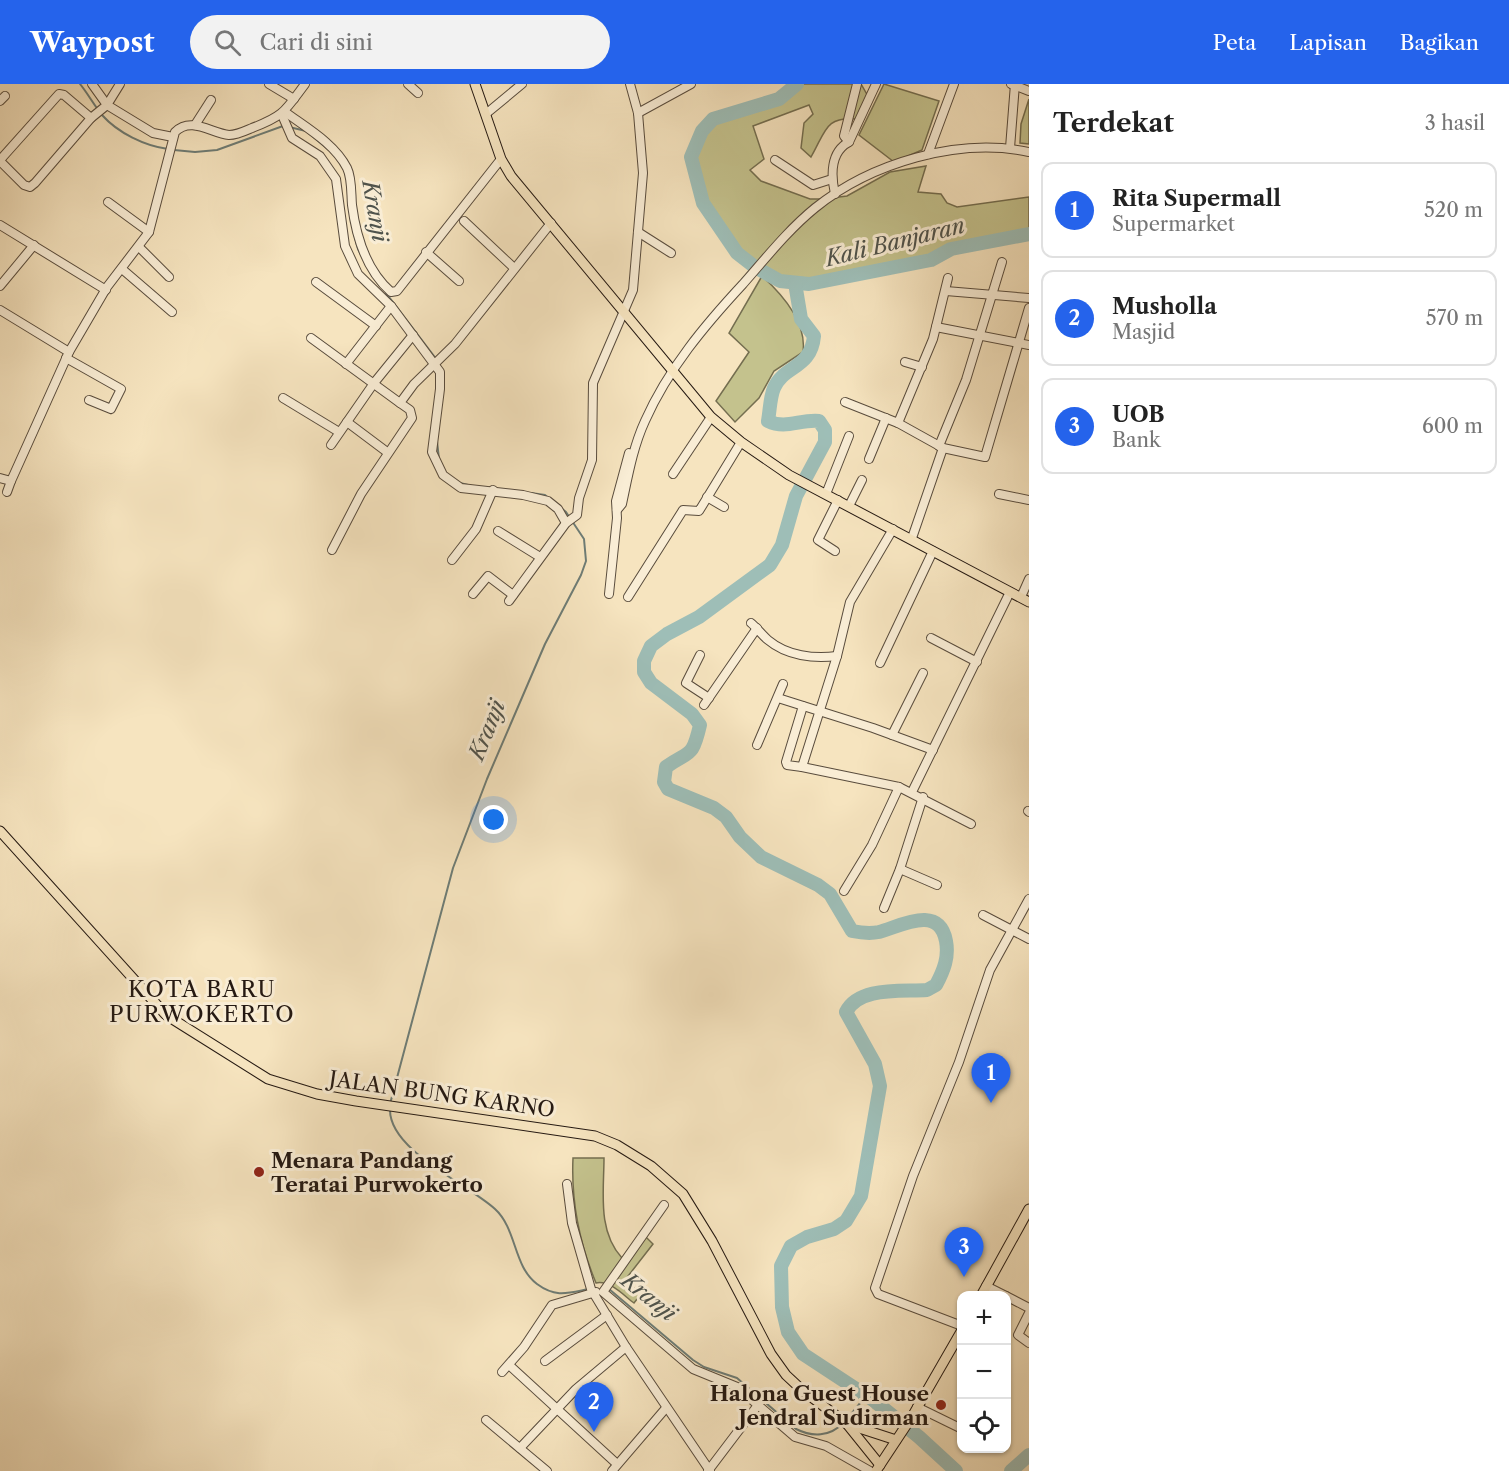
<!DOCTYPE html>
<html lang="id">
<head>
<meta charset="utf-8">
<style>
  :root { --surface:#fff; --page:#f2f2f2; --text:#222; --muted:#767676; --line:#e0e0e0; --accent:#2563eb }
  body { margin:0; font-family:"Libre Caslon Text",serif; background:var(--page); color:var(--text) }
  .controls { position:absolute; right:18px; bottom:18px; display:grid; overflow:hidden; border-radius:12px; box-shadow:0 2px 4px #0004 }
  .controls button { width:54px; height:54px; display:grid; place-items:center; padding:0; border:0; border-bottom:2px solid var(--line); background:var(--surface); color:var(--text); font:30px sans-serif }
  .you { position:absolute; left:494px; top:736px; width:21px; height:21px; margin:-15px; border:4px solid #fff; border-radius:50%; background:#1a73e8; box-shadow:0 0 0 9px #1a73e833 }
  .badge { display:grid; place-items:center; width:39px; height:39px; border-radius:50%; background:var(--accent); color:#fff; font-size:20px; font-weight:700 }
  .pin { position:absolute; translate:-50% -50px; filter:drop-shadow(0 2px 3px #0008) }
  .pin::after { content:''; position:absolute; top:32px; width:21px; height:18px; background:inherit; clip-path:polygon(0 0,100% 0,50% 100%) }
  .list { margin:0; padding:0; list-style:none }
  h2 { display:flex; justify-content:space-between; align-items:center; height:78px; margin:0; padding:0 24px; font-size:26px }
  h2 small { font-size:20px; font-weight:400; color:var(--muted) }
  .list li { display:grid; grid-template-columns:39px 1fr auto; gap:18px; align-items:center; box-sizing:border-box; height:96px; margin:0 12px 12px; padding:0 12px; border:2px solid var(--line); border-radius:12px }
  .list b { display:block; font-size:22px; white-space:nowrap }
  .list p { margin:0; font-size:20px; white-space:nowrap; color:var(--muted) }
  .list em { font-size:20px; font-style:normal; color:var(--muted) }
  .icon { flex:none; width:33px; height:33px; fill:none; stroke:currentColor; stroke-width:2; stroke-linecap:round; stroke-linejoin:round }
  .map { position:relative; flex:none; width:1029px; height:1387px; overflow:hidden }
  header { display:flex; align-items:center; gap:36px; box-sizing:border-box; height:84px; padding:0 30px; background:var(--accent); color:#fff }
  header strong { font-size:28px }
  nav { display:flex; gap:33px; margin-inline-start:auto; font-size:21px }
  .search { width:420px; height:54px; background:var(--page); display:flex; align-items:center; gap:15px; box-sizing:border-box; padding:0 21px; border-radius:33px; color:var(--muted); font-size:22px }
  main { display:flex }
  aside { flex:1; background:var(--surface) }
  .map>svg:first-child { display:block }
  .green { fill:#c4c28d; stroke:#746e50; stroke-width:1.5 }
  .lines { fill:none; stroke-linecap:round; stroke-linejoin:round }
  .stream { stroke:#6e7c75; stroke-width:2 }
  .river { stroke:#9ebeb7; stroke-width:14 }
  .minor-casing { stroke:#594c3d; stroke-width:10 }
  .major-casing { stroke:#251912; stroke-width:11 }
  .minor { stroke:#f9edd5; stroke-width:8 }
  .major { stroke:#f6e4bf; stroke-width:9 }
  .poi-dot { fill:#8f2418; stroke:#f9edd5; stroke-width:2 }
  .labels { text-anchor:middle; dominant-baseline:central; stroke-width:6; stroke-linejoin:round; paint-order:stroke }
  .street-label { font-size:21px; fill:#251912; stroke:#f9edd5 }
  .poi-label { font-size:21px; font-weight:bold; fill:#251912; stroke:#f9edd5; text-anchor:start }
  .water-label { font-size:22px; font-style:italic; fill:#4f534c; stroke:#f9edd5 }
  .neighbourhood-label { font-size:22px; letter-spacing:1.5px; fill:#251912; stroke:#f9edd5 }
</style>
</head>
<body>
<header>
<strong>Waypost</strong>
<div class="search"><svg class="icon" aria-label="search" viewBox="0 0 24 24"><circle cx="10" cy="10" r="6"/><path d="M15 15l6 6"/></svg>Cari di sini</div>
<nav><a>Peta</a><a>Lapisan</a><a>Bagikan</a></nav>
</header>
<main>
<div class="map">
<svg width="1029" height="1387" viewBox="0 0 1029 1387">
  <rect width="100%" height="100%" fill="#f6e4bf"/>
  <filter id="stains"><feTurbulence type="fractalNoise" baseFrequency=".00333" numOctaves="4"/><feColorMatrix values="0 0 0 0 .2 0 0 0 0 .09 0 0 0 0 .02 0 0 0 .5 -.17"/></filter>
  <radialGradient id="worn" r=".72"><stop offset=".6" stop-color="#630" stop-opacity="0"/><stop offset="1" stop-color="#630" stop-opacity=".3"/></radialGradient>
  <g class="green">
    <path d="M797,0H861L869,14L857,35C825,32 826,47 811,73L801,64L804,39L813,30L809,21L753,42L764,75L750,86L761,97L810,115H823L847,112L890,88L926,82L918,108L941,110L947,119L957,123L1029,113V150L951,165L931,176L809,200L780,197L755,183L737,169L703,119L691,73L702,47L713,35L779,15Z"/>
    <polygon points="884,0 939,17 922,66 894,78 859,51"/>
    <polygon points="1029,15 1029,60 1020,59 1021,40"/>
    <path d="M762,192C783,211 807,238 803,268L774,287L759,314L735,338L716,317L749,268L729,249Z"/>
    <path d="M573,1074H604C604,1107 597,1147 622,1174L642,1149L653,1160L625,1196L641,1210L634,1219C623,1211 610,1196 596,1199C579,1158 571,1118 573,1074Z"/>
  </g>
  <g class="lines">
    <g class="stream">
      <path d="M80,0C88,10 94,21 102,31C118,49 145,62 168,65"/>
      <polyline points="289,43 306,47 329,66"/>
      <polyline points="174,66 195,68 217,66 283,42"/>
      <polyline points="353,146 358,165 367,182"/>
      <polyline points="386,209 437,276"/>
      <polyline points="442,286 443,310"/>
      <polyline points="437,357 439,375"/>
      <polyline points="460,399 472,402"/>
      <polyline points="390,1020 453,784 487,695 545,560 581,491 586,477 584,455 566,428 545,411 531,409"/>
      <path d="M390,1026C390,1067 468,1100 495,1125C517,1145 513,1182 537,1200C556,1214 568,1209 589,1205"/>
      <path d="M609,1205L693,1276L704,1283L737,1294L796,1345C812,1353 830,1353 843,1339"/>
      <polyline points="847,1335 866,1312"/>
    </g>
    <g class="river">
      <polyline points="797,0 779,15 713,35 702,47 691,73 703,119 737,169 755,183 780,197 809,200 931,176 951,165 1029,150"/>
      <path d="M795,199L801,235L814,252C811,285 784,281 774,304C770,313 770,326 768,337C786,346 800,335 819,337L825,346V358L796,412L782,461L770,481L699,533L667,550L651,562L644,577V588L651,599L692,630L700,641C692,676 689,666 666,683L664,698L668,705L714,724L726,733L740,753L761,773L818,801L830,810L852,847C862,849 869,850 879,848C901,842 939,820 946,857C949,873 944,886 936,901L927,906C902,908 859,902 846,928L875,980L880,1002L861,1112L846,1137L834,1145L807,1153L791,1162L781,1182L782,1223L788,1248L803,1270L873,1316L919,1353L956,1387"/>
      <polyline points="1011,1387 1029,1371"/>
    </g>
    <g class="minor-casing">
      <g id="minor">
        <polyline points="120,0 107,21 153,49 173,53"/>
        <polyline points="269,0 294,15"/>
        <polyline points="408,0 418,9"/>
        <polyline points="1011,0 1029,7"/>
        <polyline points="0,17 5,12"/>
        <path d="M285,28C307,44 335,60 347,84C352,94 351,109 352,121C356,152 366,186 391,208L397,207L501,75"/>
        <polyline points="487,29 522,0"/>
        <polyline points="638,29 691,0"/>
        <polyline points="282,31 292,54 320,72 336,95 345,162 358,190 391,222 440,288 440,305 432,368 443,391 461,404 523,411 548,417 558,425 566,439"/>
        <polyline points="195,41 211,16"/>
        <polyline points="849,58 844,52 857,0"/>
        <polyline points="1010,64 1015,0"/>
        <polyline points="928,70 954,0"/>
        <polyline points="0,76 59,10 64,11 91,34"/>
        <polyline points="775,76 813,101 832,95"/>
        <polyline points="0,77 24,101 30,103 35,99 91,34 107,21 92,0"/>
        <path d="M835,110C831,92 830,68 849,58L876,0"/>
        <polyline points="108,118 149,148"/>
        <polyline points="464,137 514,184"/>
        <polyline points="0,141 106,206"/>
        <polyline points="638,148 671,169"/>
        <polyline points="140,164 169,193"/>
        <polyline points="426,168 459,197"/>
        <polyline points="122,185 172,228"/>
        <polyline points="316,198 376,242"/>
        <polyline points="0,202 34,161"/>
        <polyline points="946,207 1029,214"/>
        <polyline points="0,226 69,268"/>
        <polyline points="936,243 1029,261"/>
        <polyline points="311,254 400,319"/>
        <polyline points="66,274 121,305 111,325 89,316"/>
        <polyline points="905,278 922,283"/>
        <polyline points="346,280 391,222"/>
        <polyline points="283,314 339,348"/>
        <polyline points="845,318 898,339 943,364 912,454"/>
        <polyline points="347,338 387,368"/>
        <polyline points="898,339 933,255 948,194"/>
        <polyline points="331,361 374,299 413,251"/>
        <polyline points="939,362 966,296 1002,178"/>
        <polyline points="943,364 985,373 1029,224"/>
        <polyline points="869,375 886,334"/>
        <polyline points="673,390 711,333"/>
        <path d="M0,394L11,397L69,268L107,203L149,148L175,48C191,32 211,49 229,51C237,51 245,47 252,44C284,32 285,27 305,0"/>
        <polyline points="7,408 11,397"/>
        <polyline points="826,410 849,352"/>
        <polyline points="999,410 1029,416"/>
        <polyline points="707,413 724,423"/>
        <polyline points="849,422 862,396"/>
        <path d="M617,426L622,420C628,392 633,363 645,337C668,285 705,241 743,200C766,174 788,146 815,124C871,79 958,53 1029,68"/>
        <polyline points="893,445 850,518 837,572 802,683 899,703 971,740"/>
        <polyline points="498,447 540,473"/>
        <polyline points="332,466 361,410 412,334 410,326 400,319 414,300 455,260 551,139"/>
        <polyline points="835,467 818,456 838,416"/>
        <polyline points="452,476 476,445 493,406"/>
        <polyline points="473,510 488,492 513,511"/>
        <polyline points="609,510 617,434 616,417 629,369"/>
        <polyline points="628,513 683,426 699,427 741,358"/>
        <polyline points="1021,513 1029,495"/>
        <polyline points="509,517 566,439 577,431 579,414 592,376 593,299 633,206 643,89 638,29 630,0"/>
        <path d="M751,539C757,544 762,551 768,556C787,572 814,575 837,572"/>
        <polyline points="931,554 977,578"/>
        <polyline points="700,571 686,599 709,614"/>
        <polyline points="880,579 933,467"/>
        <polyline points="778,614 873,644 933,666"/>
        <polyline points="704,621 757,544"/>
        <polyline points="892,651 923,589"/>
        <polyline points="757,661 783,600"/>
        <polyline points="802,683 787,681 786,678 803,622"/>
        <polyline points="912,708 1010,508"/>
        <polyline points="1028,727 1029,728"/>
        <polyline points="900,785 937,801"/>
        <polyline points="844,807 872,761 899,703"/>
        <polyline points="884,824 900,785 923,713"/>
        <polyline points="983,831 1029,855"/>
        <polyline points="567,1100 572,1139 591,1205 626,1263 710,1387"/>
        <polyline points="664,1121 603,1208 693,1285 737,1303 795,1353 826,1362 870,1387"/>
        <polyline points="986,1202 1006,1212"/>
        <polyline points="1006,1212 1029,1224"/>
        <polyline points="1029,1229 1018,1251 1029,1259"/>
        <polyline points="962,1242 878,1210 875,1204 913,1092 959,978 990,886 1029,815"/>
        <polyline points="545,1277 607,1231"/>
        <polyline points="509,1281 617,1380"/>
        <polyline points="502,1288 524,1263 552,1221 596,1208"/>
        <polyline points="917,1323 962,1345"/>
        <polyline points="486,1336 547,1387"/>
        <polyline points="520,1364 576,1305 626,1263"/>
        <polyline points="612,1387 666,1324"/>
        <polyline points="708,1387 758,1321"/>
      </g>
    </g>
    <g class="major-casing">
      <g id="major">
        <polyline points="475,0 501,75 511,92 711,333 741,358 789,391 1029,518"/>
        <polyline points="0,747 166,931 268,995 317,1010 356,1017 595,1052 617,1061 651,1082 683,1110 712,1157 771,1270 786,1291 801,1305 847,1340 880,1381"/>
        <polyline points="981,1212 1029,1125"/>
        <polyline points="847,1340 896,1356"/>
        <polyline points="876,1387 913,1331 962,1246"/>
      </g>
    </g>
    <use href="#minor" class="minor"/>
    <use href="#major" class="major"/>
  </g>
  <g class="poi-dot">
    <circle cx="259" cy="1088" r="6"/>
    <circle cx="941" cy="1321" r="6"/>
  </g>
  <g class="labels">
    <g class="street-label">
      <text transform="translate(442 1010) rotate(8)">JALAN BUNG KARNO</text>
    </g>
    <g class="poi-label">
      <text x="271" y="1076">Menara Pandang<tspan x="271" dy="24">Teratai Purwokerto</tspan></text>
      <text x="929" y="1309" text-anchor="end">Halona Guest House<tspan x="929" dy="24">Jendral Sudirman</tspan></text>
    </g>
    <g class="water-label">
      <text transform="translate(375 127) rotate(80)">Kranji</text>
      <text transform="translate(895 158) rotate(-14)">Kali Banjaran</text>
      <text transform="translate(487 646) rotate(-68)">Kranji</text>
      <text transform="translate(649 1213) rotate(39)">Kranji</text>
    </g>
    <g class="neighbourhood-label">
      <text x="202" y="905">KOTA BARU<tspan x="202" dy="25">PURWOKERTO</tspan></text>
    </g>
  </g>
  <rect width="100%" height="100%" filter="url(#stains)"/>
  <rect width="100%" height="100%" fill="url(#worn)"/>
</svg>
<div class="controls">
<button>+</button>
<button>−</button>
<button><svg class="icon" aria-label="locate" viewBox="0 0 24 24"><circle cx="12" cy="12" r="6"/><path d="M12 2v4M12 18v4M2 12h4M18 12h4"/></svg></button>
</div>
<div class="you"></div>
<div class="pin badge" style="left:991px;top:1019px">1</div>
<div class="pin badge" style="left:594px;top:1348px">2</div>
<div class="pin badge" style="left:964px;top:1193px">3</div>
</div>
<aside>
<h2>Terdekat<small>3 hasil</small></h2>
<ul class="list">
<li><span class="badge">1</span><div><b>Rita Supermall</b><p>Supermarket</p></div><em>520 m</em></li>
<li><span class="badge">2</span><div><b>Musholla</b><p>Masjid</p></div><em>570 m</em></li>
<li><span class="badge">3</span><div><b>UOB</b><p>Bank</p></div><em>600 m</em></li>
</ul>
</aside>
</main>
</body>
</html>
